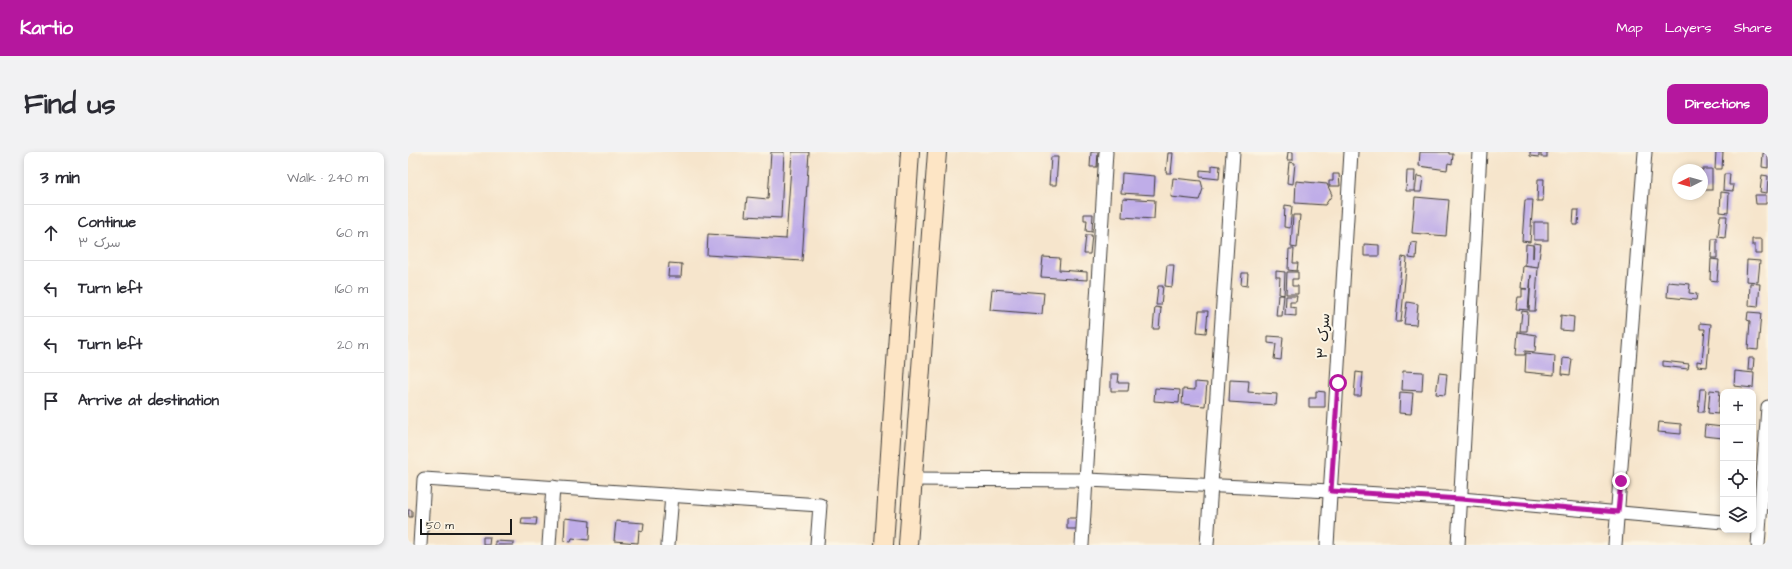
<!DOCTYPE html>
<html lang="en">
<head>
<meta charset="utf-8">
<style>
  :root { --surface:#fff; --page:#f2f2f3; --text:#2b2b33; --muted:#7c7c81; --line:#e1e1e2; --accent:#b5179e }
  body { margin:0; font-family:"Architects Daughter","Playpen Sans Arabic",sans-serif; background:var(--page); color:var(--text) }
  .controls { position:absolute; right:12px; bottom:12px; display:grid; overflow:hidden; border-radius:8px; box-shadow:0 2px 6px #0003 }
  .controls button { width:36px; height:36px; display:grid; place-items:center; padding:0; border:0; border-bottom:1px solid var(--line); background:var(--surface); color:var(--text); font:20px sans-serif }
  .compass { position:absolute; left:1264px; top:12px; width:36px; height:36px; border-radius:50%; background:var(--surface); box-shadow:0 2px 6px #0003; rotate:264deg }
  .scale { position:absolute; left:12px; bottom:10px; width:92px; box-sizing:border-box; padding-left:4px; border:2px solid #1c1c1c; border-top:0; font-size:11px; line-height:14px; white-space:nowrap; color:#1c1c1c; -webkit-text-stroke:3px #fcf5e5; paint-order:stroke }
  .stop { position:absolute; width:12px; height:12px; margin:-9px; border:3px solid #b5179e; border-radius:50%; background:#fff }
  .stop.end { background:#b5179e; border-color:#fff; box-shadow:0 1px 4px #0008 }
  .list { margin:0; padding:0; list-style:none }
  h2 { display:flex; justify-content:space-between; align-items:center; height:52px; margin:0; padding:0 16px; font-size:17px }
  h2 small { font-size:13px; font-weight:400; color:var(--muted) }
  .list li { display:grid; grid-template-columns:26px 1fr auto; gap:12px; align-items:center; box-sizing:border-box; height:56px; padding:0 16px; border-top:1px solid var(--line) }
  .list b { display:block; font-size:15px; white-space:nowrap }
  .list p { margin:0; font-size:13px; white-space:nowrap; color:var(--muted) }
  .list em { font-size:13px; font-style:normal; color:var(--muted) }
  .icon { flex:none; width:22px; height:22px; fill:none; stroke:currentColor; stroke-width:2; stroke-linecap:round; stroke-linejoin:round }
  .map { position:relative; flex:none; width:1360px; height:393px; overflow:hidden; border-radius:8px }
  header { display:flex; align-items:center; gap:24px; box-sizing:border-box; height:56px; padding:0 20px; background:var(--accent); color:#fff }
  header strong { font-size:19px }
  nav { display:flex; gap:22px; margin-inline-start:auto; font-size:14px }
  .intro { display:flex; align-items:center; justify-content:space-between; box-sizing:border-box; height:96px; padding:0 24px }
  h1 { margin:0; font-size:28px }
  .button { padding:10px 18px; border-radius:8px; background:var(--accent); color:#fff; font-size:14px; font-weight:700 }
  main { display:flex; gap:24px; padding:0 24px }
  aside { flex:1; background:var(--surface); border-radius:8px; box-shadow:0 2px 6px #0003 }
  .map>svg:first-child { display:block }
  .building { fill:#bfade8 }
  .lines { fill:none; stroke-linecap:round; stroke-linejoin:round }
  .street-casing { stroke:#3d3a36; stroke-width:15 }
  .secondary-casing { stroke:#3d3a36; stroke-width:20 }
  .street { stroke:#fff; stroke-width:13 }
  .secondary { stroke:#fde5c5; stroke-width:18 }
  .route { stroke:#b5179e; stroke-width:5 }
  .labels { text-anchor:middle; dominant-baseline:central; stroke-width:4; stroke-linejoin:round; paint-order:stroke }
  .street-label { font-size:14px; fill:#1c1c1c; stroke:#fcf5e5 }
</style>
</head>
<body>
<header>
<strong>Kartio</strong>
<nav><a>Map</a><a>Layers</a><a>Share</a></nav>
</header>
<div class="intro"><h1>Find us</h1><a class="button">Directions</a></div>
<main>
<aside>
<h2>3 min<small>Walk · 240 m</small></h2>
<ul class="list">
<li><svg class="icon" aria-label="ahead" viewBox="0 0 24 24"><path d="M12 20V5M6 11l6-6 6 6"/></svg><div><b>Continue</b><p>سرک ۳</p></div><em>60 m</em></li>
<li><svg class="icon" aria-label="left" viewBox="0 0 24 24"><path d="M17 20v-9H6M10 6l-5 5 5 5"/></svg><div><b>Turn left</b></div><em>160 m</em></li>
<li><svg class="icon" aria-label="left" viewBox="0 0 24 24"><path d="M17 20v-9H6M10 6l-5 5 5 5"/></svg><div><b>Turn left</b></div><em>20 m</em></li>
<li><svg class="icon" aria-label="arrive" viewBox="0 0 24 24"><path d="M6 21V4h12l-3 4 3 4H6"/></svg><div><b>Arrive at destination</b></div></li>
</ul>
</aside>
<div class="map">
<svg width="1360" height="393" viewBox="0 0 1360 393">
  <rect width="100%" height="100%" fill="#fcf5e5"/>
  <filter id="ink" filterUnits="userSpaceOnUse"><feTurbulence type="fractalNoise" baseFrequency=".025" numOctaves="2"/><feDisplacementMap in="SourceGraphic" scale="8" xChannelSelector="R" yChannelSelector="G"/><feConvolveMatrix kernelMatrix="1 2 1 2 8 2 1 2 1" color-interpolation-filters="sRGB"/></filter>
  <filter id="wash" filterUnits="userSpaceOnUse"><feTurbulence type="fractalNoise" baseFrequency=".012" numOctaves="4" result="noise"/><feDisplacementMap in="SourceGraphic" scale="16" xChannelSelector="R" yChannelSelector="G"/><feGaussianBlur stdDeviation="0.9" result="paint"/><feColorMatrix in="noise" values="0 0 0 0 0 0 0 0 0 0 0 0 0 0 0 0 0 1.4 0 .05"/><feComposite in="paint" operator="in"/></filter>
  <g filter="url(#wash)">
    <rect width="100%" height="100%" fill="#f6e5cc"/>
    <g id="blocks">
      <g class="building">
        <polygon points="363,0 376,0 373,66 337,64 339,45 360,47"/>
        <polygon points="384,0 401,0 394,109 299,103 300,82 378,87"/>
        <polygon points="683,0 690,0 689,15 682,15"/>
        <polygon points="880,0 885,0 885,8 879,8"/>
        <polygon points="1012,0 1041,0 1041,2 1045,2 1044,12 1040,11 1039,18 1011,14"/>
        <polygon points="1122,0 1131,0 1131,5 1122,4"/>
        <rect x="1133" y="0" width="6" height="5"/>
        <polygon points="1308,0 1315,0 1314,17 1307,17"/>
        <polygon points="760,1 765,1 763,21 758,21"/>
        <polygon points="1355,1 1360,1 1360,16 1354,15"/>
        <polygon points="643,5 650,5 648,33 641,33"/>
        <polygon points="881,10 887,11 885,32 879,31"/>
        <polygon points="804,13 812,14 811,27 792,25 792,18 804,19"/>
        <rect x="1294" y="17" width="10" height="21"/>
        <polygon points="999,19 1007,19 1006,39 998,39"/>
        <polygon points="714,21 747,24 746,43 713,41"/>
        <polygon points="925,22 931,22 932,34 921,34 921,29 925,29"/>
        <polygon points="1316,22 1322,22 1321,33 1326,33 1325,39 1315,38"/>
        <polygon points="1354,23 1360,24 1359,41 1352,40"/>
        <polygon points="1009,24 1015,25 1013,40 1007,40"/>
        <polygon points="765,26 793,29 795,37 791,48 763,45"/>
        <polygon points="1130,27 1136,27 1135,49 1129,49"/>
        <polygon points="888,29 919,32 924,43 917,53 887,51"/>
        <polygon points="1313,40 1321,41 1320,61 1312,60"/>
        <polygon points="1347,43 1358,43 1358,52 1348,52"/>
        <polygon points="1007,45 1041,48 1038,84 1004,81"/>
        <polygon points="715,46 747,48 746,67 714,65"/>
        <polygon points="1117,48 1125,48 1122,90 1114,89"/>
        <polygon points="877,53 884,54 882,76 876,75"/>
        <polygon points="1166,58 1171,58 1170,73 1165,73"/>
        <polygon points="676,62 685,62 684,80 678,79 679,68 676,68"/>
        <polygon points="885,63 892,63 889,96 883,95"/>
        <polygon points="1312,64 1319,64 1317,86 1310,85"/>
        <rect x="1126" y="70" width="14" height="18"/>
        <polygon points="678,83 684,83 682,102 676,102"/>
        <polygon points="1304,87 1309,87 1309,106 1303,106"/>
        <polygon points="1344,87 1354,87 1354,102 1347,102 1347,93 1344,93"/>
        <polygon points="1003,90 1009,91 1008,107 1001,106"/>
        <polygon points="1126,91 1133,92 1130,115 1117,113 1118,92 1125,93 1125,106"/>
        <polygon points="956,92 971,93 971,104 956,104"/>
        <polygon points="881,97 886,97 885,111 890,111 889,119 880,118"/>
        <polygon points="635,105 652,106 651,118 679,120 679,128 633,125"/>
        <polygon points="994,105 999,106 993,170 988,170"/>
        <polygon points="1303,107 1311,108 1309,129 1302,128"/>
        <polygon points="1339,108 1352,109 1350,130 1338,129"/>
        <polygon points="261,111 274,112 273,125 260,125"/>
        <polygon points="759,113 766,113 764,135 757,134"/>
        <polygon points="1115,114 1130,116 1127,159 1121,159 1123,123 1120,158 1108,157 1110,145 1114,145 1114,137 1119,137 1113,136"/>
        <polygon points="868,119 877,120 876,143 871,142 872,125 868,125"/>
        <polygon points="879,120 890,120 890,127 884,127 884,134 890,134 890,142 878,142"/>
        <polygon points="834,121 840,121 839,134 833,133"/>
        <polygon points="1260,130 1282,132 1281,141 1289,142 1288,148 1259,145"/>
        <polygon points="1342,131 1352,132 1350,155 1341,154"/>
        <polygon points="750,134 755,134 753,153 748,153"/>
        <polygon points="584,137 636,141 634,162 582,158"/>
        <polygon points="870,143 876,143 874,164 868,164"/>
        <polygon points="878,144 889,144 888,150 882,150 882,155 888,156 888,164 877,163"/>
        <polygon points="999,150 1010,152 1008,173 996,172"/>
        <polygon points="747,155 753,156 751,177 745,177"/>
        <polygon points="791,159 800,159 798,181 789,180"/>
        <polygon points="1114,159 1120,160 1119,179 1112,179"/>
        <polygon points="1340,160 1353,161 1350,198 1340,197 1342,169 1339,168"/>
        <polygon points="1153,163 1166,165 1165,179 1152,178"/>
        <polygon points="1292,171 1303,172 1299,215 1289,214 1289,209 1294,210 1297,177 1292,177"/>
        <polygon points="1110,180 1128,183 1127,200 1117,199 1117,203 1108,203"/>
        <polygon points="860,184 875,185 873,208 866,207 868,192 860,191"/>
        <polygon points="1118,201 1147,204 1146,223 1117,220"/>
        <polygon points="1155,206 1164,207 1162,223 1154,222"/>
        <polygon points="1341,206 1346,206 1345,218 1340,218"/>
        <polygon points="1255,209 1281,212 1280,217 1255,214"/>
        <polygon points="995,219 1015,220 1014,239 994,238"/>
        <polygon points="1327,219 1346,221 1345,236 1326,234"/>
        <polygon points="948,220 955,221 953,244 946,244"/>
        <polygon points="1031,221 1039,222 1037,243 1028,242"/>
        <polygon points="703,222 711,222 710,231 721,231 720,239 703,239"/>
        <polygon points="822,228 841,229 840,240 869,242 868,253 821,250"/>
        <polygon points="787,230 799,231 797,254 774,252 775,237 787,238"/>
        <polygon points="747,236 772,238 771,251 746,249"/>
        <polygon points="1292,237 1298,237 1296,260 1290,260"/>
        <polygon points="1302,238 1312,239 1310,262 1300,261"/>
        <polygon points="908,239 917,240 917,255 901,255 901,246 908,246"/>
        <polygon points="992,240 1005,241 1003,262 991,261"/>
        <polygon points="1251,270 1273,272 1273,282 1250,280"/>
        <polygon points="1297,273 1315,275 1315,286 1296,284"/>
        <polygon points="0,358 4,358 4,365 1,365"/>
        <polygon points="114,366 129,366 128,373 113,372"/>
        <polygon points="157,366 182,369 181,388 164,386 163,390 156,389"/>
        <polygon points="659,366 670,366 669,377 659,377"/>
        <polygon points="208,369 236,371 235,379 231,378 230,391 206,389"/>
        <polygon points="75,385 82,385 81,393 75,393"/>
        <polygon points="87,389 106,390 106,393 87,393"/>
      </g>
    </g>
  </g>
  <g filter="url(#ink)">
    <use href="#blocks" fill-opacity="0" stroke="#3d3a36" stroke-width="1"/>
    <g class="lines">
      <g class="street-casing">
        <g id="street">
          <polyline points="505,327 679,328 923,339 1053,347 1315,370"/>
          <polyline points="12,393 16,327 412,353 409,393"/>
          <polyline points="141,393 145,335"/>
          <polyline points="260,393 264,343"/>
          <polyline points="674,393 698,0"/>
          <polyline points="799,393 825,0"/>
          <polyline points="919,393 943,0"/>
          <polyline points="1050,393 1072,0"/>
          <polyline points="1207,393 1237,0"/>
          <polyline points="1350,393 1360,255"/>
        </g>
      </g>
      <g class="secondary-casing">
        <g id="secondary">
          <polyline points="476,393 502,0"/>
          <polyline points="500,393 529,0"/>
        </g>
      </g>
      <use href="#street" class="street"/>
      <use href="#secondary" class="secondary"/>
    </g>
  </g>
  <g class="lines" filter="url(#ink)">
    <polyline class="route" points="930,231 923,339 1053,347 1210,360 1213,329"/>
  </g>
  <g class="labels">
    <g class="street-label">
      <text transform="translate(916 184) rotate(-87)">سرک ۳</text>
    </g>
  </g>
</svg>
<div class="controls">
<button>+</button>
<button>−</button>
<button><svg class="icon" aria-label="locate" viewBox="0 0 24 24"><circle cx="12" cy="12" r="6"/><path d="M12 2v4M12 18v4M2 12h4M18 12h4"/></svg></button>
<button><svg class="icon" aria-label="layers" viewBox="0 0 24 24"><path d="M12 4l9 5-9 5-9-5zM3 14l9 5 9-5"/></svg></button>
</div>
<svg class="compass" viewBox="-18 -18 36 36"><path d="M0-13l5 13h-10z" fill="#e53935"/><path d="M0 13l5-13h-10z" fill="#7c7c81"/></svg>
<div class="scale">50 m</div>
<div class="stop" style="left:930px;top:231px"></div>
<div class="stop end" style="left:1213px;top:329px"></div>
</div>
</main>
</body>
</html>
